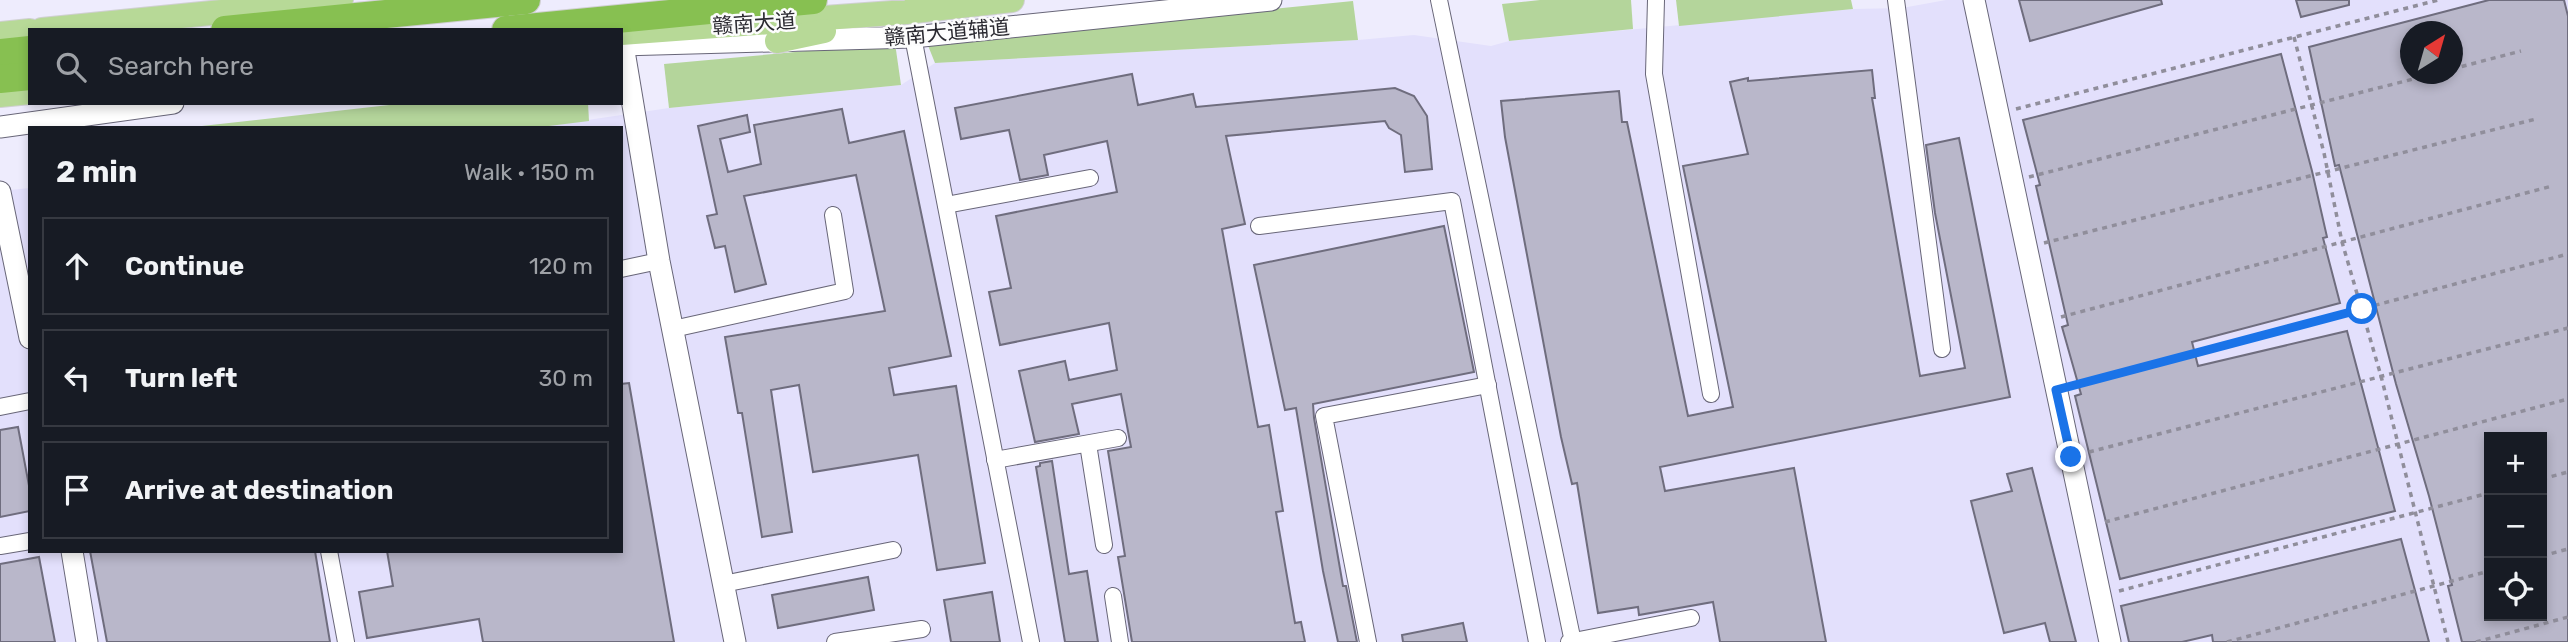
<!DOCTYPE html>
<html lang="en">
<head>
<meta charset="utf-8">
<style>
  :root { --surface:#171b24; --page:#20242c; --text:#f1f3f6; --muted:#9ea1a6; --line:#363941 }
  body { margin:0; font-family:Rubik,"Noto Sans SC",sans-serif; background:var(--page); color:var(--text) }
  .controls { position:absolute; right:21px; bottom:21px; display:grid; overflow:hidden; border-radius:0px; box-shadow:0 4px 10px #0003 }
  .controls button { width:63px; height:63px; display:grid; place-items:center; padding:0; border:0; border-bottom:2px solid var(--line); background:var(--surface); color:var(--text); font:35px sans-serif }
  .compass { position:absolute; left:2400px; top:21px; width:63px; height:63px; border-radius:50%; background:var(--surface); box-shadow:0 4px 10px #0003; rotate:37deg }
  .stop { position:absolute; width:21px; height:21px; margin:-16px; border:5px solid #1a73e8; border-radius:50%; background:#fff }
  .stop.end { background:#1a73e8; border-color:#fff; box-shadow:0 2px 7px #0008 }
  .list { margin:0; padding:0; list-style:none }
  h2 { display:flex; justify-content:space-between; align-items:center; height:91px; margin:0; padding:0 28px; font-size:30px }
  h2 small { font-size:23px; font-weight:400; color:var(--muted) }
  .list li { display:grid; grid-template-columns:46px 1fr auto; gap:21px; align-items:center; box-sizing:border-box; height:98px; margin:0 14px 14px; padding:0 14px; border:2px solid var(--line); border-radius:0px }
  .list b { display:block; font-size:26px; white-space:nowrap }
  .list em { font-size:23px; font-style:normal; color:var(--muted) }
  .icon { flex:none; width:38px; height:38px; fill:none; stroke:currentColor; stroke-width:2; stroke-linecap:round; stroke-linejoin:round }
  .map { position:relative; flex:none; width:2568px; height:642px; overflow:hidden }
  .search { position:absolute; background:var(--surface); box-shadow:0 4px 10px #0003; left:28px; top:28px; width:595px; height:77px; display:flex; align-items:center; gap:18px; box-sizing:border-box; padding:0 24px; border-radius:0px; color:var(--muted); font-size:26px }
  .panel { position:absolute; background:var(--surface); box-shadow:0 4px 10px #0003; left:28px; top:126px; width:595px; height:427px; border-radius:0px }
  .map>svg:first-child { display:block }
  .built { fill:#e3e0fc; fill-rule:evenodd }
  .green { fill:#b4d59b }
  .building { fill:#b9b7ca; stroke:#6f6d7e; stroke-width:2; fill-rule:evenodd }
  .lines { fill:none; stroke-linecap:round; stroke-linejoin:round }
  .street-casing { stroke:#686678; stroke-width:18 }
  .secondary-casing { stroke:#686678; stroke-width:23 }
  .primary-casing { stroke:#d0d0d2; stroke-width:26 }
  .highway-casing { stroke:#d0d0d2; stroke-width:30 }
  .path { stroke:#908e9b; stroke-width:3.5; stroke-dasharray:5 5; stroke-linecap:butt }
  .street { stroke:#fff; stroke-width:16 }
  .secondary { stroke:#fff; stroke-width:21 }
  .primary { stroke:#b7d997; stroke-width:24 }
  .highway { stroke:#87c051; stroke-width:28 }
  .route { stroke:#1a73e8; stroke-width:9 }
  .labels { text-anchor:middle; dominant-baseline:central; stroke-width:5; stroke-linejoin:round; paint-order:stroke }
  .street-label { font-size:21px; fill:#2b2a31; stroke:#fcfcfc }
</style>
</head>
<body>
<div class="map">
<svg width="2568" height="642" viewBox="0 0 2568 642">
  <rect width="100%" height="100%" fill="#eeecfd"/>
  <path class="built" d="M1946,0H2568V642H0V191L30,188V551H621V128H533L669,108L901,85L935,63L1358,40L1414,35L1491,46L1509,41L1853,9L1902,8ZM2410,32H2452V74H2410ZM2489,437H2542V616H2489Z"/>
  <g class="green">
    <polygon points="1540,0 1631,0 1633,29 1509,41 1502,4"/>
    <polygon points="1676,0 1851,0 1853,9 1679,26"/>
    <polygon points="1353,1 1358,40 935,63 927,43"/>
    <polygon points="895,43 901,85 669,108 664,64"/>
    <polygon points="407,103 588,103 589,121 533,128 184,128"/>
  </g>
  <g class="building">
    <polygon points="2019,0 2161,0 2162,4 2030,41"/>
    <polygon points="2296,0 2349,0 2349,5 2301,17"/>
    <path d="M2489,0H2564L2568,16V642H2462L2448,586L2452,585L2429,496L2396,384L2339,165L2335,166L2309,47ZM2411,32H2453V74H2411ZM2489,437H2542V616H2489Z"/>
    <polygon points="2281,54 2312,171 2327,237 2323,238 2340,303 2192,342 2198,366 2347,331 2395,511 2120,579 2075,396 2081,394 2062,327 2068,325 2036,186 2040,185 2023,120"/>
    <polygon points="1872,70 1875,98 1872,98 1920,376 1965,368 1935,213 1926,145 1959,138 2010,397 1660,467 1665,491 1794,468 1826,642 1720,642 1713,602 1639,615 1638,607 1598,613 1577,483 1572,484 1561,437 1505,137 1501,101 1619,91 1622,122 1627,122 1688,416 1733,407 1683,166 1748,154 1730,82 1748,78 1748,81"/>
    <polygon points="1132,74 1138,105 1193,94 1196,107 1395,88 1414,96 1427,116 1432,169 1405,172 1401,135 1389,128 1385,121 1226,136 1245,224 1222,229 1258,427 1269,425 1283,511 1276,512 1295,623 1301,622 1305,642 1132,642 1118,557 1125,556 1108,451 1131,447 1121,394 1072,404 1079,434 1035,442 1019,371 1065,361 1069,380 1117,370 1109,323 1000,345 989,292 1011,288 996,216 1117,192 1107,141 1044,155 1048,175 1020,180 1009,130 961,139 955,108"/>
    <polygon points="842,109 849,143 904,131 951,356 889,368 894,395 956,386 985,563 937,570 918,455 813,472 799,385 771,390 792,532 762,537 742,413 738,413 725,337 885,311 856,175 744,196 766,284 735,292 725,246 715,248 707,216 717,214 698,126 747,115 750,132 720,139 728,172 761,164 754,125"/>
    <polygon points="1444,226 1474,372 1313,404 1314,418 1343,586 1346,586 1357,642 1338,642 1323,571 1296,408 1285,410 1254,265"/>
    <polygon points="629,383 674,642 483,642 479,619 367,638 359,592 393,586 387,551 621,551 621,384"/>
    <polygon points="18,427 30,491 30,511 0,517 0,430"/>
    <polygon points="1052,461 1069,574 1087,571 1098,642 1065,642 1036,467 1040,466 1040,463"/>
    <polygon points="2032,468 2076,642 2050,642 2045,623 2004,633 1971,501 2012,491 2007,474"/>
    <polygon points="2401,539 2429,642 2213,642 2212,635 2182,642 2129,642 2121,606"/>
    <polygon points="90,551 315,551 330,642 107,642"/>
    <polygon points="39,557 55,642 0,642 0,564"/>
    <polygon points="868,577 874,610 778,628 772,595"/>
    <polygon points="992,592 1000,642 951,642 944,600"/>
    <polygon points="1463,623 1467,642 1403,642 1402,635"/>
  </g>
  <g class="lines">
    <g class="street-casing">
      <g id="street">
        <polyline points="1439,0 1573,642"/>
        <polyline points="1656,0 1654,74 1711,394"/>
        <polyline points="1896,0 1942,349"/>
        <polyline points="913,37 1031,642"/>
        <polyline points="946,205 1090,178"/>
        <polyline points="1259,226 1452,201 1537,642"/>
        <polyline points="621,269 659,261"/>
        <polyline points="673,329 845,291 833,215"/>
        <polyline points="0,407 30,401"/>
        <polyline points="1088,444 1104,545"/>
        <polyline points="995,460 1118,438"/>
        <polyline points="0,546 30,541"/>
        <polyline points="329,551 346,642"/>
        <polyline points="723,584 893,550"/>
        <polyline points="1113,596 1120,642"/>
        <polyline points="835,642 922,629"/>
        <polyline points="1368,642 1324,416 1488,385"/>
        <polyline points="1569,642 1691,618"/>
      </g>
    </g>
    <g class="secondary-casing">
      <g id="secondary">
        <polyline points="1974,0 2110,642"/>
        <polyline points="621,45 913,37 1271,0"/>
        <polyline points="623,45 659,261 735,642"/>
        <polyline points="0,127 173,103"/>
        <polyline points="0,192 30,338"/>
        <polyline points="72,551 87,642"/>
      </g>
    </g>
    <g class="primary-casing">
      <g id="primary">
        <polyline points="42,30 341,0"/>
        <polyline points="621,33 906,12 1012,0"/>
        <polyline points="0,34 30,31"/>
        <polyline points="777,41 824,31"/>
        <polyline points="0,95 30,92"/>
      </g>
    </g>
    <g class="highway-casing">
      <g id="highway">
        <polyline points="225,30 526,0"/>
        <polyline points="506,30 813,0"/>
        <polyline points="0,53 30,50"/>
        <polyline points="0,79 30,76"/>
      </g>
    </g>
    <g class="path">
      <polyline points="2294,37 2324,153 2342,242 2381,376 2448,642"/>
      <polyline points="2452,69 2521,51"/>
      <polyline points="2016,109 2438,0"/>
      <polyline points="2029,177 2433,74"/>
      <polyline points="2044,243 2536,119"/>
      <polyline points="2061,317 2552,186"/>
      <polyline points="2075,385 2568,254"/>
      <polyline points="2089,452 2568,328"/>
      <polyline points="2542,479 2568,472"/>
      <polyline points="2105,522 2568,399"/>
      <polyline points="2542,556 2568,549"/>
      <polyline points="2119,591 2489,493"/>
      <polyline points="2227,642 2489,571"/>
      <polyline points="2476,642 2568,617"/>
    </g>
    <use href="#street" class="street"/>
    <use href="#secondary" class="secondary"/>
    <use href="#primary" class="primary"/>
    <use href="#highway" class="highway"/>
  </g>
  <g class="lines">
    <polyline class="route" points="2071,457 2056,390 2362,309"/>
  </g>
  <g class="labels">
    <g class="street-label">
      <text transform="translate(754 23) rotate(-4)">赣南大道</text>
      <text transform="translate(947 32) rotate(-5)">赣南大道辅道</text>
    </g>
  </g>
</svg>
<div class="controls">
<button>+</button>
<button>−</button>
<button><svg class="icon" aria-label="locate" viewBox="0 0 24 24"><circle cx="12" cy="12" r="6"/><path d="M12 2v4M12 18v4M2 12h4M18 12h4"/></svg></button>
</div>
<svg class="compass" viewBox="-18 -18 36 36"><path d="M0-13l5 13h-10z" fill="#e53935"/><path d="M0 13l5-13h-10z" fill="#9ea1a6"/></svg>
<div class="stop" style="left:2362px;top:309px"></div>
<div class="stop end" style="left:2071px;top:457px"></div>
<div class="search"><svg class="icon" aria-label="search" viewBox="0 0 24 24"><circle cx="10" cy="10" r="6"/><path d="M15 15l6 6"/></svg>Search here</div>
<section class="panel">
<h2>2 min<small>Walk · 150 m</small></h2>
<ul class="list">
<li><svg class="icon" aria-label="ahead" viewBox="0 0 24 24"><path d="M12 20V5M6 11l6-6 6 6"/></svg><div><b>Continue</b></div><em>120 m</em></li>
<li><svg class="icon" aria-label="left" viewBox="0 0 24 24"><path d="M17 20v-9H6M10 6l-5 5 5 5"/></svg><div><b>Turn left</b></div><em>30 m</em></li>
<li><svg class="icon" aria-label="arrive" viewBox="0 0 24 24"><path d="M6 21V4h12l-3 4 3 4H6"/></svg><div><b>Arrive at destination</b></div></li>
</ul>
</section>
</div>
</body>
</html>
